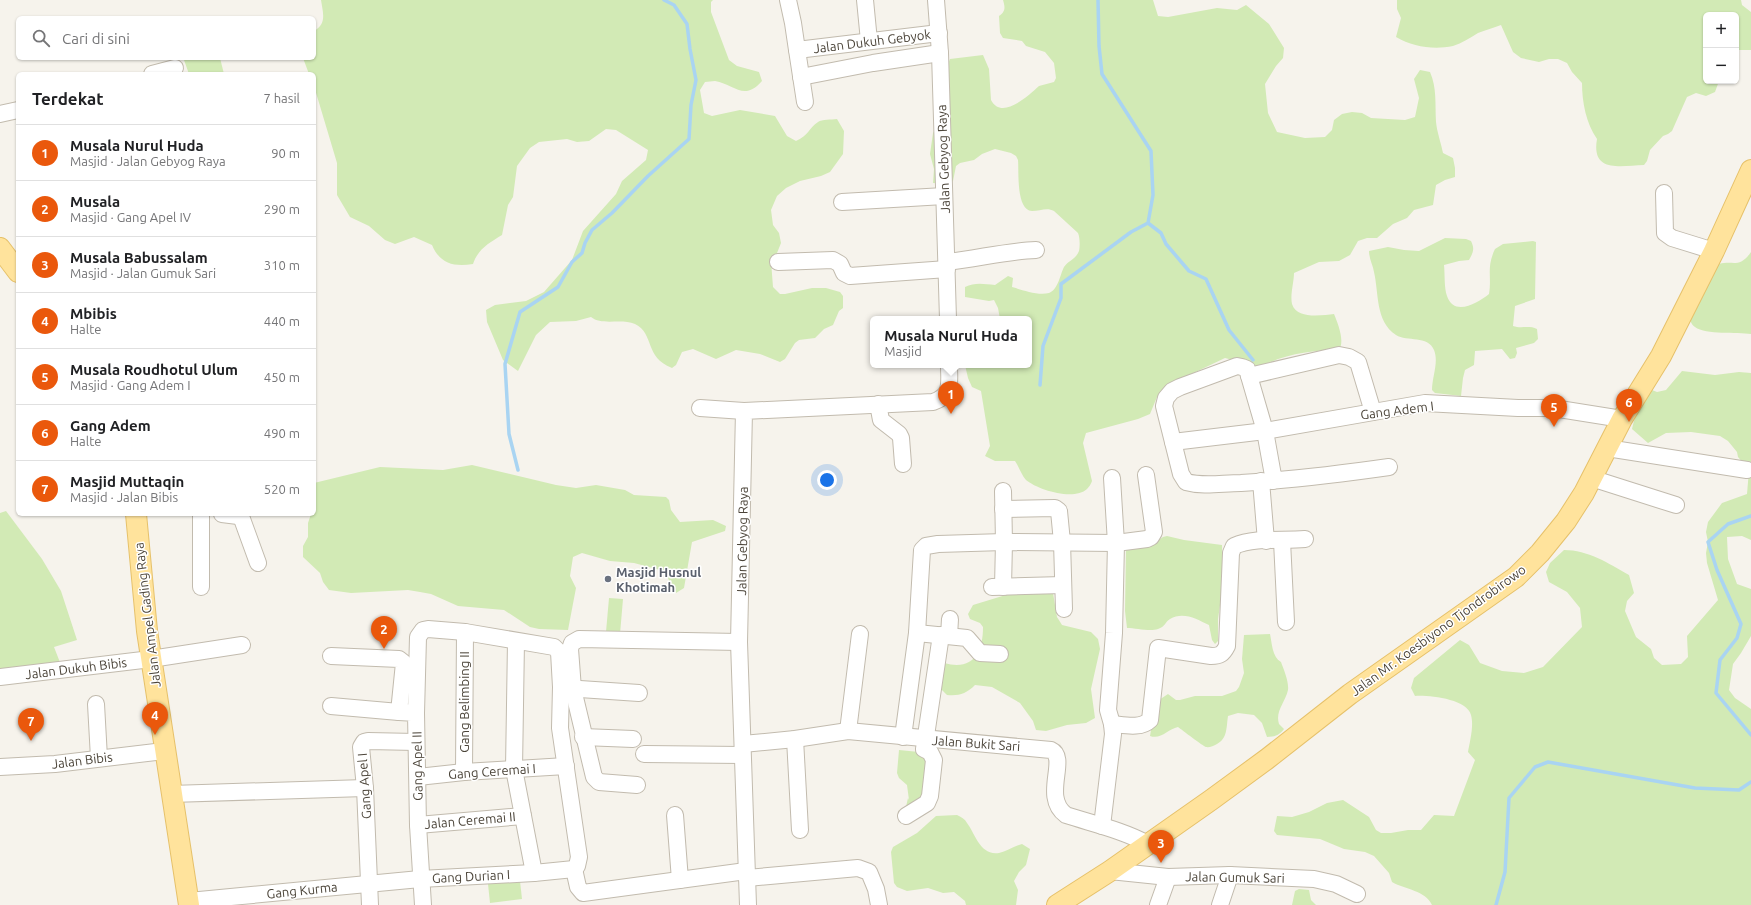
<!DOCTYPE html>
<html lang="id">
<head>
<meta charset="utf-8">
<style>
  :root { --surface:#fff; --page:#f6f6f6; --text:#202124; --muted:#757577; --line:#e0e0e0; --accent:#ea580c }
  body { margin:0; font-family:Ubuntu,sans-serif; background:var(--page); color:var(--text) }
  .controls { position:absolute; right:12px; top:12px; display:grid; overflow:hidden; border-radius:6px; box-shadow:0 1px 3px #0004 }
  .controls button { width:36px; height:36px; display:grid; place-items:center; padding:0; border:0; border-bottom:1px solid var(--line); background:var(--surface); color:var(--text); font:20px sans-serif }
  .you { position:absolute; left:827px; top:480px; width:14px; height:14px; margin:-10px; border:3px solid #fff; border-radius:50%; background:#1a73e8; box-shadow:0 0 0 6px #1a73e833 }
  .badge { display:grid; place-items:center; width:26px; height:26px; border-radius:50%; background:var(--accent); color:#fff; font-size:13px; font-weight:700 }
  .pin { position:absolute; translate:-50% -33px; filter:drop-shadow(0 1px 2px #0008) }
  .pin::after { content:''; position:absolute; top:21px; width:14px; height:12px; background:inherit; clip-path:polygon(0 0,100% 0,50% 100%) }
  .popup { position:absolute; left:870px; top:316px; width:162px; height:52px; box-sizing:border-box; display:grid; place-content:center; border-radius:6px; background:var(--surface); filter:drop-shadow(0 1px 3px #0005); font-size:13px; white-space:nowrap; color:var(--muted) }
  .popup b { font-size:15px; color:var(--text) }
  .popup::after { content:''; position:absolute; left:50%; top:100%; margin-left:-8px; border:8px solid transparent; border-top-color:var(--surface) }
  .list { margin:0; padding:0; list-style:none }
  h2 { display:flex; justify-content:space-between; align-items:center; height:52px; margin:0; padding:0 16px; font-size:17px }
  h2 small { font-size:13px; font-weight:400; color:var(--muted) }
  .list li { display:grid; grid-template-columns:26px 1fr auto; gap:12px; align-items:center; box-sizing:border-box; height:56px; padding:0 16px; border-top:1px solid var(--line) }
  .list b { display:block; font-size:15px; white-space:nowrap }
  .list p { margin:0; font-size:13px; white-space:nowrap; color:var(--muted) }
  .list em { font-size:13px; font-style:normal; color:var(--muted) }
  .icon { flex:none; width:22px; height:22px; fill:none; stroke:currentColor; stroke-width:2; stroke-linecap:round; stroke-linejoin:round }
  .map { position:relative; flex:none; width:1751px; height:905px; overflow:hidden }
  .search { position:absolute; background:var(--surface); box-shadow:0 1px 3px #0004; left:16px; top:16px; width:300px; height:44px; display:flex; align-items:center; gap:10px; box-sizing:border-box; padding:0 14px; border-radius:6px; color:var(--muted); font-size:15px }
  .panel { position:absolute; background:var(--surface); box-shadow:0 1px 3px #0004; left:16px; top:72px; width:300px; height:444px; border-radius:6px }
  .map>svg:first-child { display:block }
  .green { fill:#d2eab5 }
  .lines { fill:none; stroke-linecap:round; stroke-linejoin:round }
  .stream { stroke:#a9d4f2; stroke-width:3.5 }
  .minor-casing { stroke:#c2bbae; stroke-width:18 }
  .major-casing { stroke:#e6c16a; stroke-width:22 }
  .minor { stroke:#fff; stroke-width:16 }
  .major { stroke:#ffe39c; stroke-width:20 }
  .worship-dot { fill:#6b7280; stroke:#fff; stroke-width:1.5 }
  .labels { text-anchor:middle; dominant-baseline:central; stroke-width:3; stroke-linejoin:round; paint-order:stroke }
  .street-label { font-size:13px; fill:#4b4439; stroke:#fff }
  .worship-label { font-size:13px; font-weight:bold; fill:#5b616d; stroke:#fff; text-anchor:start }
</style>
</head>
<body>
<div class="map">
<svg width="1751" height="905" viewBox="0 0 1751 905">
  <rect width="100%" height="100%" fill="#f6f3ec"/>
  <g class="green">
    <path d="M321,0H713L711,2V12L729,60L737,66L759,72L762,81C744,102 734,84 715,81C712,81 708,82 705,82L700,90L704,113L712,116L740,110L775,116L787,136L796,141C809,135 808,129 818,122C822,119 831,120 837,119L844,131L843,154L830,172L821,176L800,181L786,188L777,196L771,210L773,225L779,233L781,243L775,258L771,261L773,287L780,294H785L812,288H826L840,292L843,296V308L839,311L833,325L824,329L815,338L799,340L795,343L785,359L780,362L760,354L736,350L716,359L693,349L682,352L676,365L672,368C644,357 655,334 635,324C621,318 602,326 591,317L576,321L550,322L536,335L518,371L503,360L487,322L486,310L495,305L526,301L544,292L572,260L583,231L616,194L622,181L646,160L648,150L616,130L606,129L589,141L577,142L567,139L539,142L530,148L517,166L513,197L508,205L502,235C489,243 478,249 473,264C454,267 440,264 432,245L414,237L395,244L385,240L369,226L350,217L337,195V163L314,86V74H309L303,58H314V31C327,24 323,13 321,0Z"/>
    <path d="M1003,0H1153L1158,16L1168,17L1217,8L1237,10L1246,5L1269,24L1284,48L1283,58L1276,66L1265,84L1268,113L1277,132L1305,138L1325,137L1332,130L1334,120L1342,114L1352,112L1362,113L1371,118L1405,120L1415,117L1419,98L1414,79L1420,70L1430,72C1437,88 1435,104 1436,122C1437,132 1441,143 1443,153L1453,158L1455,168V177L1445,180L1436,185L1433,205L1414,210L1407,218L1393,224L1377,238H1367L1358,241L1350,255L1339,261L1319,262L1294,273C1294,282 1290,295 1292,304C1297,320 1323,315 1334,314C1338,324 1345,341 1339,350C1312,350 1284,354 1260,367L1225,358L1183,378L1157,397L1150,414L1138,419L1086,433L1083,443L1092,481C1091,484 1089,487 1087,489C1074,501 1038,490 1026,480C1022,476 1019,467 1015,461H995L985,456L990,446L981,391L972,387L968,378L965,365H1029V319H1000L998,308L994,300L989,301L965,297V287C975,282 984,284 995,285L1008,276L1013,278L1012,287C1023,290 1038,296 1049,293C1058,290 1060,275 1064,267C1068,261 1076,259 1079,251C1080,246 1080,238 1078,233L1054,211C1047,207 1040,211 1032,211C1016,210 1019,172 1018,160L1016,156L1011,153L995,149L982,154L974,160L960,163L956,166L953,181L949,184L933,183L934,169L930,154L933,133L936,128L948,64L950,59L983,55L989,69L991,100C1002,121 1029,95 1039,86L1054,82L1056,78L1054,63L1045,52L1026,46L1022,41L1003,38L1000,33L999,16C1006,11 1005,7 1003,0Z"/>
    <path d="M1397,0H1741L1742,5L1751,12V50H1736V15H1706V81H1719L1715,92L1706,96L1696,93L1687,97L1672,131L1668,134L1663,136L1650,150L1647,161L1644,165C1620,166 1591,173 1597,139C1586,123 1582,102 1582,83L1572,72L1567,63L1558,59H1549L1539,62L1521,58L1513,52L1501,25C1494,28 1485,30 1478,33C1470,38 1462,43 1453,46C1434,50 1413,47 1396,37L1401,18L1397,9Z"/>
    <polygon points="177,58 220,58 224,74 189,74 184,60"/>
    <path d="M1445,238L1466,239L1471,241C1475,249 1473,253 1469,260L1459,261L1444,265C1445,274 1444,288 1447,296C1454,317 1478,303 1489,294C1492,276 1486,268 1495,249L1503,244L1533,241L1536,242L1535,299L1515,306L1513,326C1521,329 1529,325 1537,329L1538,339L1534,343L1516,348L1517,353L1515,358L1510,359L1502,349L1475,351L1474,365L1465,370L1463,378L1461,396L1435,393L1432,390C1432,377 1439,362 1434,350C1428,335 1407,342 1396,335C1375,321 1379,293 1374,272C1373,265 1369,259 1369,251L1388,247L1404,250L1419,251Z"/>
    <path d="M1751,252V334C1737,332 1706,335 1695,327C1692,325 1691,323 1690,319L1711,272L1719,264C1734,260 1739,269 1751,252Z"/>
    <path d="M1682,371L1715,375L1739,372L1751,373V540L1742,536L1727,537L1728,559L1737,584L1751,589V636L1741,653L1733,664L1729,690L1735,698L1751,709V905H1432C1425,890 1406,890 1392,882L1389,873L1374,856L1365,852L1344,849L1320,839L1277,835L1274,831L1277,816L1292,817L1309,812L1327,803L1343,800L1369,817L1376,830L1381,833H1391L1408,830H1421L1434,815L1454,816L1475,760L1468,752C1470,741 1474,726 1471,715C1467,699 1429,695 1415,696L1411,688L1414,678L1460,640L1469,645L1480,663L1502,671L1524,673L1543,667L1582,627L1580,608L1567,592L1549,582L1546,572L1550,563L1564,550C1588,550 1608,563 1629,575L1634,593L1627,601L1625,611L1636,637L1651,649L1654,658L1662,665L1681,664L1688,657L1687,636L1718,600L1707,563L1706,553L1708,542L1706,532L1708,522L1722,503L1747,494L1749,470L1738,457L1737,452L1728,441L1720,436L1691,432L1666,433L1648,443L1632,429C1636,415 1639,397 1652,390L1657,392L1666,390Z"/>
    <polygon points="472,465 556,485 576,488 596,485 625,490 634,495 666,497 669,500 671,510 680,522 713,520 726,526 725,531 692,542 684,588 676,593 664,571 634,563 610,561 582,553 573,557 570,576 576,588 568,630 539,629 530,627 504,610 458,606 431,594 420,592 408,590 351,593 329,590 323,582 320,573 303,557 303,546 308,537 308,523 311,514 314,514 314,483 380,467 443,470"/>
    <polygon points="6,511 42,559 61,591 77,640 54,647 61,665 0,671 0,513"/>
    <path d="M1167,536L1184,540L1222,545L1223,585L1218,619V641L1215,644L1212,640L1209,625C1197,619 1183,611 1170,619C1165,622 1165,627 1158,629C1150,632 1136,628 1127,628L1125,611L1126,549L1150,546L1163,537Z"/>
    <path d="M1053,593L1057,617L1062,625L1091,632L1098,639L1100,649L1091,689L1095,718L1086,723L1067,725L1046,731L1036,730L1033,721L1020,703L992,687L975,685C966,694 959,696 947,695L940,688L944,663C973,671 983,653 983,627L980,623L970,619L968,614L973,605L1009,594Z"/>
    <polygon points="609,598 623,599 620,634 606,632"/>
    <path d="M1270,634C1272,643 1272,657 1281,662C1284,670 1289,682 1288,690C1285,703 1275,711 1279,724L1284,729C1280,735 1274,737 1267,737L1262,723L1254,715L1238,713L1228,716C1227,722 1227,732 1224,737C1221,743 1212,748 1206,747C1203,746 1182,730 1178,727C1168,729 1161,740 1150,736L1156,702L1168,694L1176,700H1180L1195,696H1222L1236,691L1239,687L1244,673L1242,659L1244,635Z"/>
    <polygon points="899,750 919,752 926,756 937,791 905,811 908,798 909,800 907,785 899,778 897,773"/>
    <path d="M957,815C961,817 965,819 967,823C975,833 980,856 999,853C1007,851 1014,846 1022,844L1030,849L1026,865L1019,872L1014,881L1018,890L1016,905H966L965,901L954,892L943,893L928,888L907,891L897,887L894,883L891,852L893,847L917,833L936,816Z"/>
    <polygon points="520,881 522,899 490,903 488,884"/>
    <polygon points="1299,889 1309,890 1311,900 1316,905 1292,905 1295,891"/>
  </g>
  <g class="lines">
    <g class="stream">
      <polyline points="1148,223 1161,233 1166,244 1189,271 1206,279 1229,330 1253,360"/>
      <polyline points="1040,385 1043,346 1061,298 1061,284 1131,232 1148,223 1153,195 1151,151 1102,74 1099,46 1098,0"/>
      <polyline points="518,470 509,434 505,364 520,312 558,287 572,262 582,253 585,243 592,230 612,213 648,176 689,139 691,105 696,80 690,49 687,24 674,5 664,0"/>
      <polyline points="1751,516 1728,524 1708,542 1717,570 1741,624 1737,638 1720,660 1716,693 1751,735"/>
      <polyline points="1496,905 1505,872 1509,798 1535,767 1548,762 1695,788 1739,790 1751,782"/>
    </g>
    <g class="minor-casing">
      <g id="minor">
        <polyline points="788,0 793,23 797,50 939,33"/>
        <polyline points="865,0 869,41"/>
        <polyline points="936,0 940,53 948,319"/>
        <polyline points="797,50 805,102"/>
        <polyline points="152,74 175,68"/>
        <polyline points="801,77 873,63 940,53"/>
        <polyline points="0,114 18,110"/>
        <polyline points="1664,193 1665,233 1672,238 1714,251"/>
        <polyline points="842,202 944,196"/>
        <polyline points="778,262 833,260 840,264 844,273 850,276 947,269"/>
        <path d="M947,262C977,259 1006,251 1036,250"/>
        <polyline points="1249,376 1339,355 1349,357 1358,362 1373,412"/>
        <polyline points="878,404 881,420 899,434 901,438 903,464"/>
        <polyline points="700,408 744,411"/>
        <polyline points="1173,442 1265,431 1425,403 1518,408 1553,408 1622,419"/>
        <polyline points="1607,448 1747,470"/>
        <polyline points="1591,478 1676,505"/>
        <polyline points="1261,481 1266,541"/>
        <path d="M1274,481L1265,431L1247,369L1242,367L1237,366L1180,387L1172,391L1166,398L1164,406L1181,474L1186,482C1204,487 1222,483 1241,483C1291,480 1340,474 1389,467"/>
        <polyline points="1003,491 1004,542 1003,587"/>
        <polyline points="1003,509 1055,508 1059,511 1062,542 1064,609"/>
        <polyline points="222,514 238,516 242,519 258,563"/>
        <polyline points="1282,541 1286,622"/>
        <polyline points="201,587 201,514"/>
        <polyline points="992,587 1063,585"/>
        <polyline points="917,633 967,638 980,653 1000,654"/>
        <polyline points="949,636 950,619"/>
        <polyline points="516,641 514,769 534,873"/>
        <polyline points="331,656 399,659 404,663 399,712 416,713 418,825 423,905"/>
        <polyline points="0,677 151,659 242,645"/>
        <polyline points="565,688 639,693"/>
        <polyline points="96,704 99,758"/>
        <polyline points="331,706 399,712"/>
        <polyline points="416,713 418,637 423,630 428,629 465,632 554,647 559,652 561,687 560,728 579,857 577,866 574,869"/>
        <path d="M1112,724C1124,725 1141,729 1150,720L1158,648L1211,656C1220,656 1223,654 1227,646L1231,553L1234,546C1255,537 1282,541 1305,539"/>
        <polyline points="848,731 860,634"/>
        <polyline points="583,737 633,739"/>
        <polyline points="903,737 917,633 922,550 926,546 938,544 1004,542 1116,543 1147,539 1151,537 1154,532 1146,475"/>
        <polyline points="795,739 800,830"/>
        <path d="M743,744L795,739L848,731L1051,750C1069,758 1041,797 1066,815C1094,824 1122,830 1148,844"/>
        <polyline points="644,754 742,755"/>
        <polyline points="0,767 55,764 164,751"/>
        <polyline points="464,772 465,632"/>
        <polyline points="418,777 464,772 566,766"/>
        <polyline points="637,785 599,782 594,777 573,689 570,649 572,643 579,639 739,642"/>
        <polyline points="171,794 365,788"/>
        <polyline points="675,815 680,880"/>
        <polyline points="906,816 927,803 930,796 934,760 930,752 924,749 941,635"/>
        <polyline points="418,825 523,816"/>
        <polyline points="1102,826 1113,734 1112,724 1108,710 1114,633 1116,543 1112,478"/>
        <polyline points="574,869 578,887 583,893 746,871"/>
        <polyline points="1110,871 1168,877 1230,875 1314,879 1336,884 1357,894"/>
        <polyline points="747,878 858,868 869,872 876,889 879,905"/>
        <polyline points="189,901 420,879 534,873 574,869"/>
        <polyline points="370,905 365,788 361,747 364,742 368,741 416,742"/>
        <path d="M748,905L739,642L744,411L933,402C953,395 949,383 949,365"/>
        <polyline points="1158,905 1168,877"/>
        <polyline points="1220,905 1230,875"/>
      </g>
    </g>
    <g class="major-casing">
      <g id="major">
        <polyline points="0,248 18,272"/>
        <polyline points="136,514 147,631 189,905"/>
        <polyline points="1057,905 1110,871 1211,800 1267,759 1350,694 1516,577 1540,553 1566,521 1584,493 1622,419 1661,356 1714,251 1751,170"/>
      </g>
    </g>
    <use href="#minor" class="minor"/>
    <use href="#major" class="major"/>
  </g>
  <circle class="worship-dot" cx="608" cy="579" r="4"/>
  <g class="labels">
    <g class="street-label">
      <text transform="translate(872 41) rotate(-7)">Jalan Dukuh Gebyok</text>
      <text transform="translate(943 159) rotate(-92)">Jalan Gebyog Raya</text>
      <text transform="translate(1397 410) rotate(-7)">Gang Adem I</text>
      <text transform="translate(742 541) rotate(-89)">Jalan Gebyog Raya</text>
      <text transform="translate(147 615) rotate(-97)">Jalan Ampel Gading Raya</text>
      <text transform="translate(1438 630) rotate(-36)">Jalan Mr. Koesbiyono Tjondrobirowo</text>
      <text transform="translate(76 668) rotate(-7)">Jalan Dukuh Bibis</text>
      <text transform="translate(464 702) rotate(-90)">Gang Belimbing II</text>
      <text transform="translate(976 743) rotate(4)">Jalan Bukit Sari</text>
      <text transform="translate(82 760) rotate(-7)">Jalan Bibis</text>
      <text transform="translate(417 766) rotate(-91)">Gang Apel II</text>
      <text transform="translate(492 771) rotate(-4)">Gang Ceremai I</text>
      <text transform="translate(364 786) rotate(-94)">Gang Apel I</text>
      <text transform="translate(470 820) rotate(-5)">Jalan Ceremai II</text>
      <text transform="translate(471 876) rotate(-3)">Gang Durian I</text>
      <text transform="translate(1235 877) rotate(1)">Jalan Gumuk Sari</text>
      <text transform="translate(302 890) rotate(-6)">Gang Kurma</text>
    </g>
    <g class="worship-label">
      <text x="616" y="572">Masjid Husnul<tspan x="616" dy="15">Khotimah</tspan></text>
    </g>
  </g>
</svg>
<div class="controls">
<button>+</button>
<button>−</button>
</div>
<div class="you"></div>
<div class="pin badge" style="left:951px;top:414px">1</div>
<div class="popup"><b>Musala Nurul Huda</b>Masjid</div>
<div class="pin badge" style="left:384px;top:649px">2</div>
<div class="pin badge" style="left:1161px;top:863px">3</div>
<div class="pin badge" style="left:155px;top:735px">4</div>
<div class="pin badge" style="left:1554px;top:427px">5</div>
<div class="pin badge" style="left:1629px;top:422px">6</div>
<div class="pin badge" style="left:31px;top:741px">7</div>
<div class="search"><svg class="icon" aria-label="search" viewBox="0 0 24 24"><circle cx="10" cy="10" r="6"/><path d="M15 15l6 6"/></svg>Cari di sini</div>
<section class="panel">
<h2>Terdekat<small>7 hasil</small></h2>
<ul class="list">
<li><span class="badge">1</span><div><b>Musala Nurul Huda</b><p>Masjid · Jalan Gebyog Raya</p></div><em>90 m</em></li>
<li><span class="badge">2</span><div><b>Musala</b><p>Masjid · Gang Apel IV</p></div><em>290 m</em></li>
<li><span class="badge">3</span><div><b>Musala Babussalam</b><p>Masjid · Jalan Gumuk Sari</p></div><em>310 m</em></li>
<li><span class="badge">4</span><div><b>Mbibis</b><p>Halte</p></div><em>440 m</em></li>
<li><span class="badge">5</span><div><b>Musala Roudhotul Ulum</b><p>Masjid · Gang Adem I</p></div><em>450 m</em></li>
<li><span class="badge">6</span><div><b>Gang Adem</b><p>Halte</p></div><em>490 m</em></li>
<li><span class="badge">7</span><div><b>Masjid Muttaqin</b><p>Masjid · Jalan Bibis</p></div><em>520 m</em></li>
</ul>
</section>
</div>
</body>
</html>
